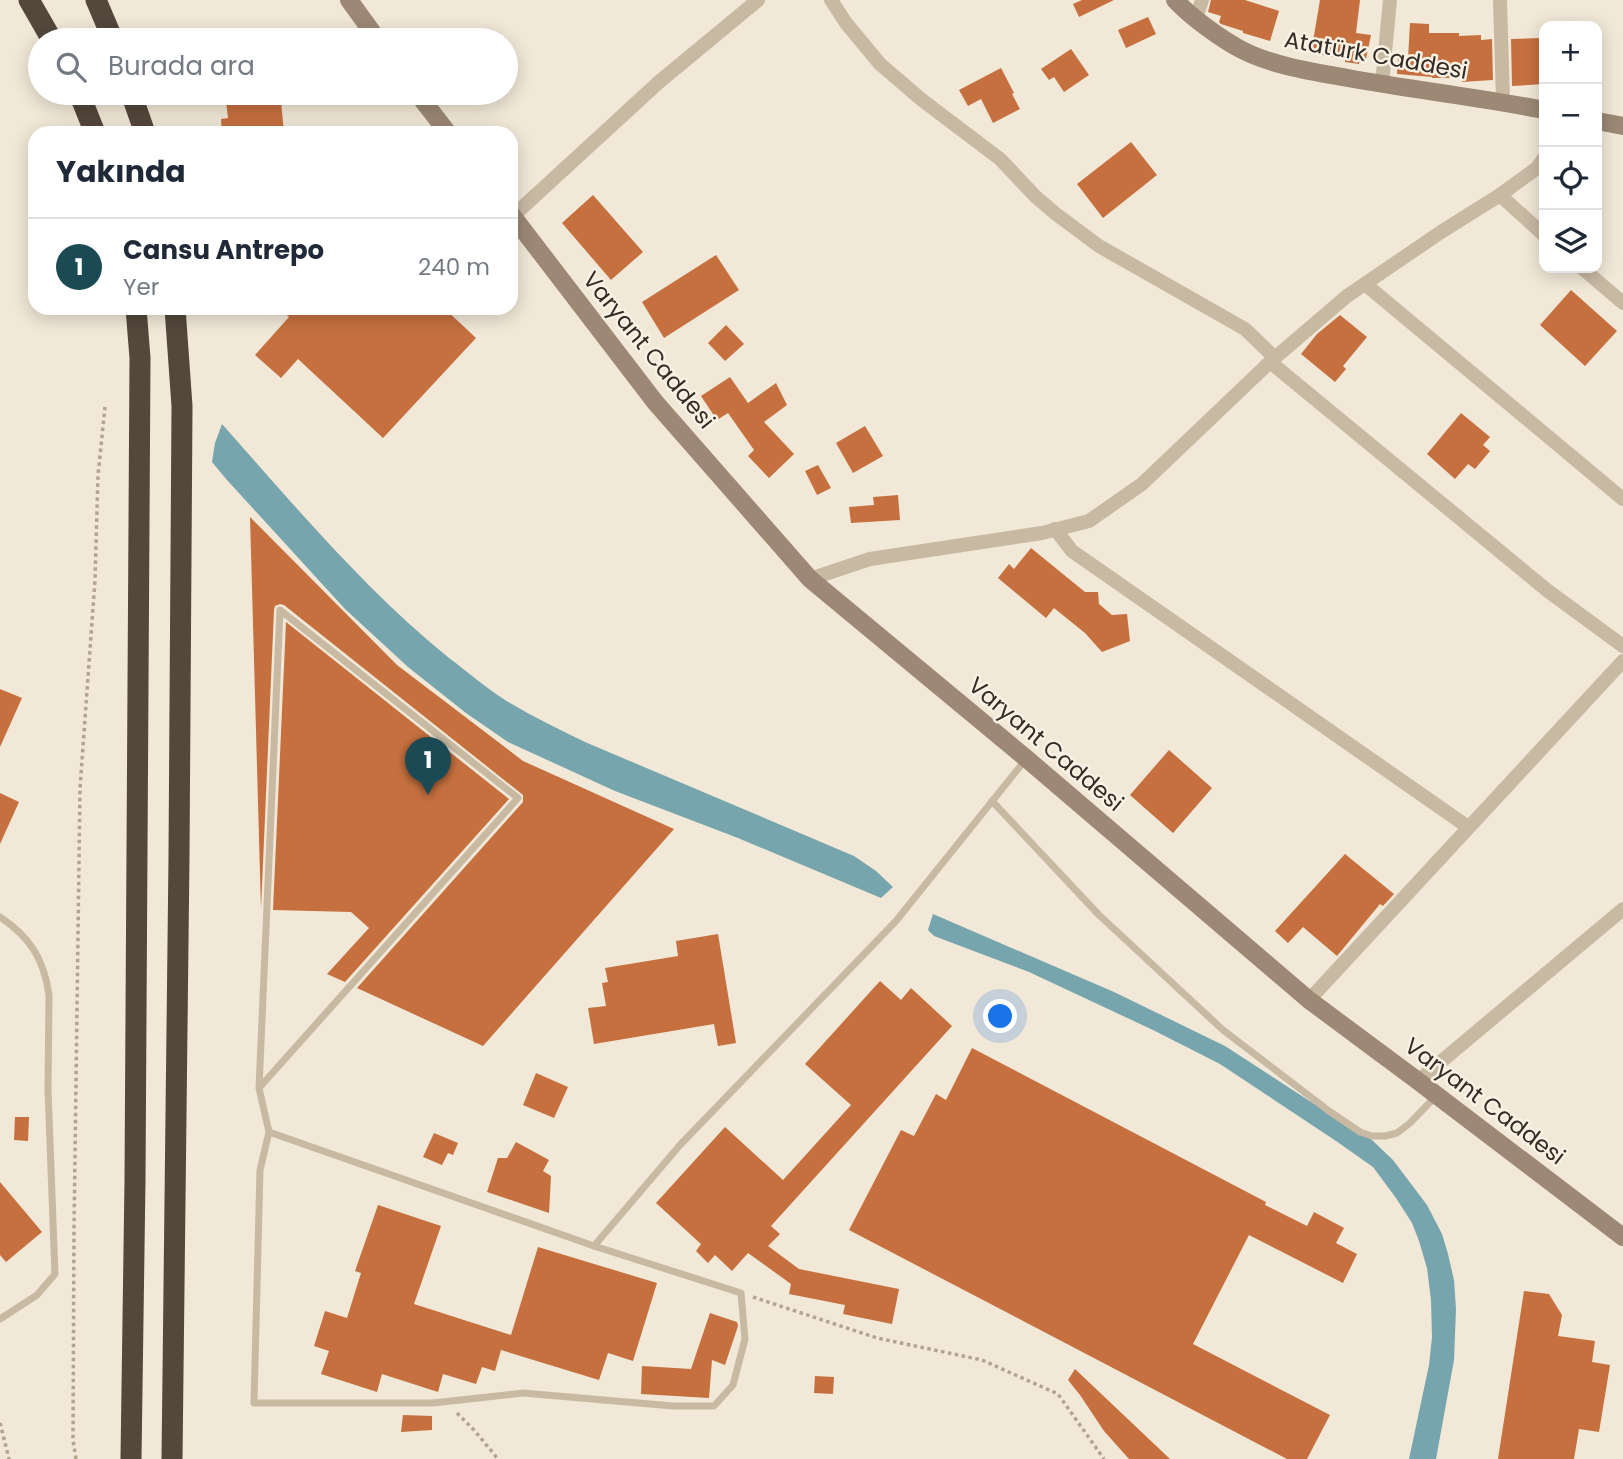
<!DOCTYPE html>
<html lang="tr">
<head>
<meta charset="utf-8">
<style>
  :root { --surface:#fff; --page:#f6f6f7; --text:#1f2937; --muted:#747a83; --line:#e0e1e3; --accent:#1b4a54 }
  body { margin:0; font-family:Poppins,sans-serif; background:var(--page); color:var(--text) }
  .controls { position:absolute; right:21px; top:21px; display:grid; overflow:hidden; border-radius:14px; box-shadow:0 4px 18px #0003 }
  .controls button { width:63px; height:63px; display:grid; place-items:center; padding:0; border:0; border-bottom:2px solid var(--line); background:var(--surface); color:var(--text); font:35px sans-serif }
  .you { position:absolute; left:1001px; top:1017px; width:24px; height:24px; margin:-18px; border:5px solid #fff; border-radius:50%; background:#1a73e8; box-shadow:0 0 0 10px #1a73e833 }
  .badge { display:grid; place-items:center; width:46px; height:46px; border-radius:50%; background:var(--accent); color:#fff; font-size:23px; font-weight:700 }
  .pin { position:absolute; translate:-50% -58px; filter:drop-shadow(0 2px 4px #0008) }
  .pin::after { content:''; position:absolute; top:37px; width:24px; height:21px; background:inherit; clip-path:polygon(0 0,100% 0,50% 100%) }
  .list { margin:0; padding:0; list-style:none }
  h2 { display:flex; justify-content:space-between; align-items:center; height:91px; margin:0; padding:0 28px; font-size:30px }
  h2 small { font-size:23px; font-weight:400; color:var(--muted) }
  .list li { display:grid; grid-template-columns:46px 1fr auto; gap:21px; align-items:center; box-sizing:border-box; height:98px; padding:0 28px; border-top:2px solid var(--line) }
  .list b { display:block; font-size:26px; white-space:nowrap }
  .list p { margin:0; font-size:23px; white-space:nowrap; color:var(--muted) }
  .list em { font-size:23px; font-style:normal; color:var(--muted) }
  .icon { flex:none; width:38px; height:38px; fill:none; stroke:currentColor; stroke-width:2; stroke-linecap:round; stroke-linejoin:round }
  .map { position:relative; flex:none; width:1623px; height:1459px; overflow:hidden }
  .search { position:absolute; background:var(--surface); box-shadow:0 4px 18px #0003; left:28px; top:28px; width:490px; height:77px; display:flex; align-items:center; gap:18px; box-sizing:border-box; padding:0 24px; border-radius:38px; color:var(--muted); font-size:26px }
  .panel { position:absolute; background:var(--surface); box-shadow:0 4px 18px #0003; left:28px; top:126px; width:490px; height:189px; border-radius:21px }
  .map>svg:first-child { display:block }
  .water { fill:#76a5ad }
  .building { fill:#c6703f }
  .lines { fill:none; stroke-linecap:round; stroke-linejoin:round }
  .path { stroke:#b4a38e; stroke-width:3.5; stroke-dasharray:3.5 3.5; stroke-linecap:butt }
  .lane { stroke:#c8b9a3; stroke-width:7 }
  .street { stroke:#c8b9a3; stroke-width:14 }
  .secondary { stroke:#9c8875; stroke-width:18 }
  .highway { stroke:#54473c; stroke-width:21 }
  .labels { text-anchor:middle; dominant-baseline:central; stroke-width:5; stroke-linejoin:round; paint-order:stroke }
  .street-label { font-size:23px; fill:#332b25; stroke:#f9f1e3 }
</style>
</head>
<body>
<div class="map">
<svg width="1623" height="1459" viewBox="0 0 1623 1459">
  <rect width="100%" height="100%" fill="#f1e8d7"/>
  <g class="water">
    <path d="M222,424C294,505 364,589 449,658C468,672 485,687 505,700C531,716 558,729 585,742L854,856L876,871L893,887L881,898L738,838L615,791L508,742L466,713L408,667L345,609L227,480L212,462L215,443Z"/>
    <polygon points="933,914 1114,992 1225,1046 1345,1124 1372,1140 1393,1160 1427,1205 1442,1234 1448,1254 1454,1280 1456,1309 1454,1360 1436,1459 1409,1459 1429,1365 1432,1337 1431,1300 1427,1268 1419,1241 1412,1223 1396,1198 1373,1167 1336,1141 1220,1064 1153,1030 1029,972 934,936 928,930"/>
  </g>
  <g class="building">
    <polygon points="1082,0 1114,0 1079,17 1073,4"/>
    <polygon points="1211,0 1245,0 1279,11 1270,41 1243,33 1243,31 1221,24 1219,22 1221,16 1208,12"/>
    <polygon points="1320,0 1360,0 1356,33 1371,35 1366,59 1360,58 1359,64 1345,62 1345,59 1311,53"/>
    <polygon points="1148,17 1156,34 1126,48 1118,30"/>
    <polygon points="1410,23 1429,24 1429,33 1459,33 1459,36 1481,35 1481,40 1492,39 1493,80 1462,82 1462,78 1432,78 1432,77 1397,74 1398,58 1408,59"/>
    <polygon points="1544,38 1544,84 1512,86 1511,39"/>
    <polygon points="1071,49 1089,75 1064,92 1054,77 1049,80 1041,69"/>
    <polygon points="1001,68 1014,93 1012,94 1020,109 993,123 981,99 968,106 959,90"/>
    <polygon points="225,93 276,93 277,102 281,101 284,133 222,133 221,119 228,118"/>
    <polygon points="1131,142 1157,175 1103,218 1077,184"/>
    <polygon points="593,195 643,252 611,280 562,223"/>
    <polygon points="716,255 739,290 664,338 642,302"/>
    <polygon points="1571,290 1617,331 1585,366 1540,325"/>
    <polygon points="279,308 444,308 476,338 383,438 298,359 281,378 255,355 289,317"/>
    <polygon points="1340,315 1367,337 1343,366 1346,369 1335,382 1301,354 1317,334"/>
    <polygon points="726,325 744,344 725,361 708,343"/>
    <polygon points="730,377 748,403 776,383 787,405 764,422 794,454 769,478 748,456 754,450 728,413 717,420 701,396"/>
    <polygon points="1461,413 1490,437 1483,445 1490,451 1475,469 1468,464 1455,479 1427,454"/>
    <polygon points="865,426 883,456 853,473 836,443"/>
    <polygon points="818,465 831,488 817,495 805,471"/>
    <polygon points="898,495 900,520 851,523 849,507 874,505 873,497"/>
    <polygon points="250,517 397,665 523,761 674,829 483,1046 357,988 523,802 523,795 284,605 280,604 275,606 274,610 261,909"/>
    <polygon points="1031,548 1085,592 1098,592 1099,604 1112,615 1127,614 1130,641 1102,652 1085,633 1054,608 1046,618 998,578 1009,564 1014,569"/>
    <polygon points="286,622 509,799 345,982 327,974 369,928 351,912 273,910"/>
    <polygon points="0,689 22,698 0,747"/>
    <polygon points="1169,750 1212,788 1173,833 1130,795"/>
    <polygon points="0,793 19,802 0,844"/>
    <polygon points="1345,854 1394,894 1383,906 1380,904 1337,956 1303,927 1288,943 1275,931"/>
    <polygon points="718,934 736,1043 718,1046 714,1024 594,1044 588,1008 606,1006 602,983 608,982 605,968 678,956 676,941"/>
    <polygon points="880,981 901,1000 911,988 952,1026 771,1226 780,1234 768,1246 799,1269 899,1289 892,1324 843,1314 845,1305 789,1294 791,1284 748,1253 732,1271 715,1255 708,1263 696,1251 701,1244 656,1203 725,1127 783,1180 851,1105 805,1064"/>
    <polygon points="972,1048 1266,1202 1265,1205 1307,1226 1314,1212 1344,1228 1336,1243 1357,1254 1343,1283 1249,1235 1193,1344 1330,1415 1307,1459 1287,1459 849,1230 901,1130 914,1136 936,1094 946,1100"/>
    <polygon points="536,1073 568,1087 554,1118 523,1105"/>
    <polygon points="15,1117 29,1117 28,1141 14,1140"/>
    <polygon points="434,1133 458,1143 453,1155 448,1153 442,1165 423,1157"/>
    <polygon points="516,1142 549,1160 543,1171 551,1176 549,1213 487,1192 498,1158 507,1158"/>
    <polygon points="0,1182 42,1232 6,1262 0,1255"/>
    <polygon points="378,1205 441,1226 414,1304 511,1335 538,1247 657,1283 633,1361 608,1353 599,1380 501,1350 495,1371 482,1367 476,1384 443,1374 438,1392 382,1374 377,1392 321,1374 329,1351 314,1346 325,1311 347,1318 361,1273 355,1271"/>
    <polygon points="1524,1291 1549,1294 1562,1315 1558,1336 1595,1341 1592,1362 1610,1365 1599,1432 1579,1429 1574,1459 1498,1459"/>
    <polygon points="710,1313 737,1322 738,1326 725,1365 712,1360 709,1398 641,1394 642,1366 691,1369"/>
    <polygon points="1075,1369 1170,1459 1129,1459 1104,1431 1080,1395 1068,1380"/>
    <polygon points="815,1376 834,1377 833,1394 814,1393"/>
    <polygon points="403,1415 432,1416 432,1430 401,1432"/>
  </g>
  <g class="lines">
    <g class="path">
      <polyline points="753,1297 877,1338 982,1360 1058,1394 1104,1459"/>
      <polyline points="457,1413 474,1430 498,1459"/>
      <polyline points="0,1423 9,1459"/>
      <polyline points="76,1459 73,1440 74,1230 80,788 95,580 98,475 105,407"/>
    </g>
    <g class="lane">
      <polyline points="992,801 1099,915 1223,1030 1329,1111 1360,1132 1372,1136 1385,1136 1397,1133 1410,1123 1436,1096"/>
      <path d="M0,917C30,937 44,959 49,995L48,1090L55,1274L37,1295L0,1319"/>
      <polyline points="259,1088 280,610 518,798 259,1088 269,1132 260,1170 254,1403 433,1403 523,1393 673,1406 714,1406 733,1385 745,1339 741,1293 594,1246"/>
      <polyline points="269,1132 594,1246 680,1145 896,921 1026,759"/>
    </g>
    <g class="street">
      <polyline points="831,0 846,23 880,64 922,100 1000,159 1036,197 1056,214 1099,246 1245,329 1275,358"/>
      <polyline points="1500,0 1503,101"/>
      <polyline points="1196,18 1202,0"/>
      <polyline points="1382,84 1390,0"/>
      <polyline points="1500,195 1544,235"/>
      <polyline points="513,216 659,82 758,0"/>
      <polyline points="1582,268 1623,303"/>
      <polyline points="1365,284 1623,499"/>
      <polyline points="1270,362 1548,591 1623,646"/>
      <polyline points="1055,529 1072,551 1468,827"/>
      <polyline points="810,579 870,559 1042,533 1089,521 1142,484 1270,362 1347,296 1441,232 1500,195 1537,168 1544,158"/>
      <polyline points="1309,1000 1623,661"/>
      <polyline points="1418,1081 1623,909"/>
    </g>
    <g class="secondary">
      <polyline points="349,0 378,40"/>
      <path d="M1175,0C1191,17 1222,40 1244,51C1274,66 1315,72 1348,78C1413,90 1479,97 1544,110"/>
      <polyline points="417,93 448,133"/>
      <polyline points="1597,121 1623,126"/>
      <polyline points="511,214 655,402 810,579 1027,759 1309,1000 1418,1081 1623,1237"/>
    </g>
    <g class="highway">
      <polyline points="29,0 52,40"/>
      <polyline points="96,0 113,40"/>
      <polyline points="79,93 95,133"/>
      <polyline points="131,93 145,133"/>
      <polyline points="131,1459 135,1180 140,358 136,308"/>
      <polyline points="172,1459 179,857 182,406 175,308"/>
    </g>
  </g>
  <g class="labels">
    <g class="street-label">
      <text transform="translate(1376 55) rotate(10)">Atatürk Caddesi</text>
      <text transform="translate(649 350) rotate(51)">Varyant Caddesi</text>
      <text transform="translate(1046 744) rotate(40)">Varyant Caddesi</text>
      <text transform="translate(1485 1101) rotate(37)">Varyant Caddesi</text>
    </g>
  </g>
</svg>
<div class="controls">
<button>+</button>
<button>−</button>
<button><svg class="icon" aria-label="locate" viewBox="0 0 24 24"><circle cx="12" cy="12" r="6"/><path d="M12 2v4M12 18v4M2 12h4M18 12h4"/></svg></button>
<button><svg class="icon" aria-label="layers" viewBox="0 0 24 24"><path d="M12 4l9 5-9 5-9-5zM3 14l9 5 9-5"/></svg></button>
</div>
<div class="you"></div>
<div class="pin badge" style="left:428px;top:795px">1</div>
<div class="search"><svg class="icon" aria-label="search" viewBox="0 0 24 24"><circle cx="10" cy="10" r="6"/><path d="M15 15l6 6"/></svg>Burada ara</div>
<section class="panel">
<h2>Yakında<small></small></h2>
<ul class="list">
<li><span class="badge">1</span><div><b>Cansu Antrepo</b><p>Yer</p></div><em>240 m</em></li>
</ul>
</section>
</div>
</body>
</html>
